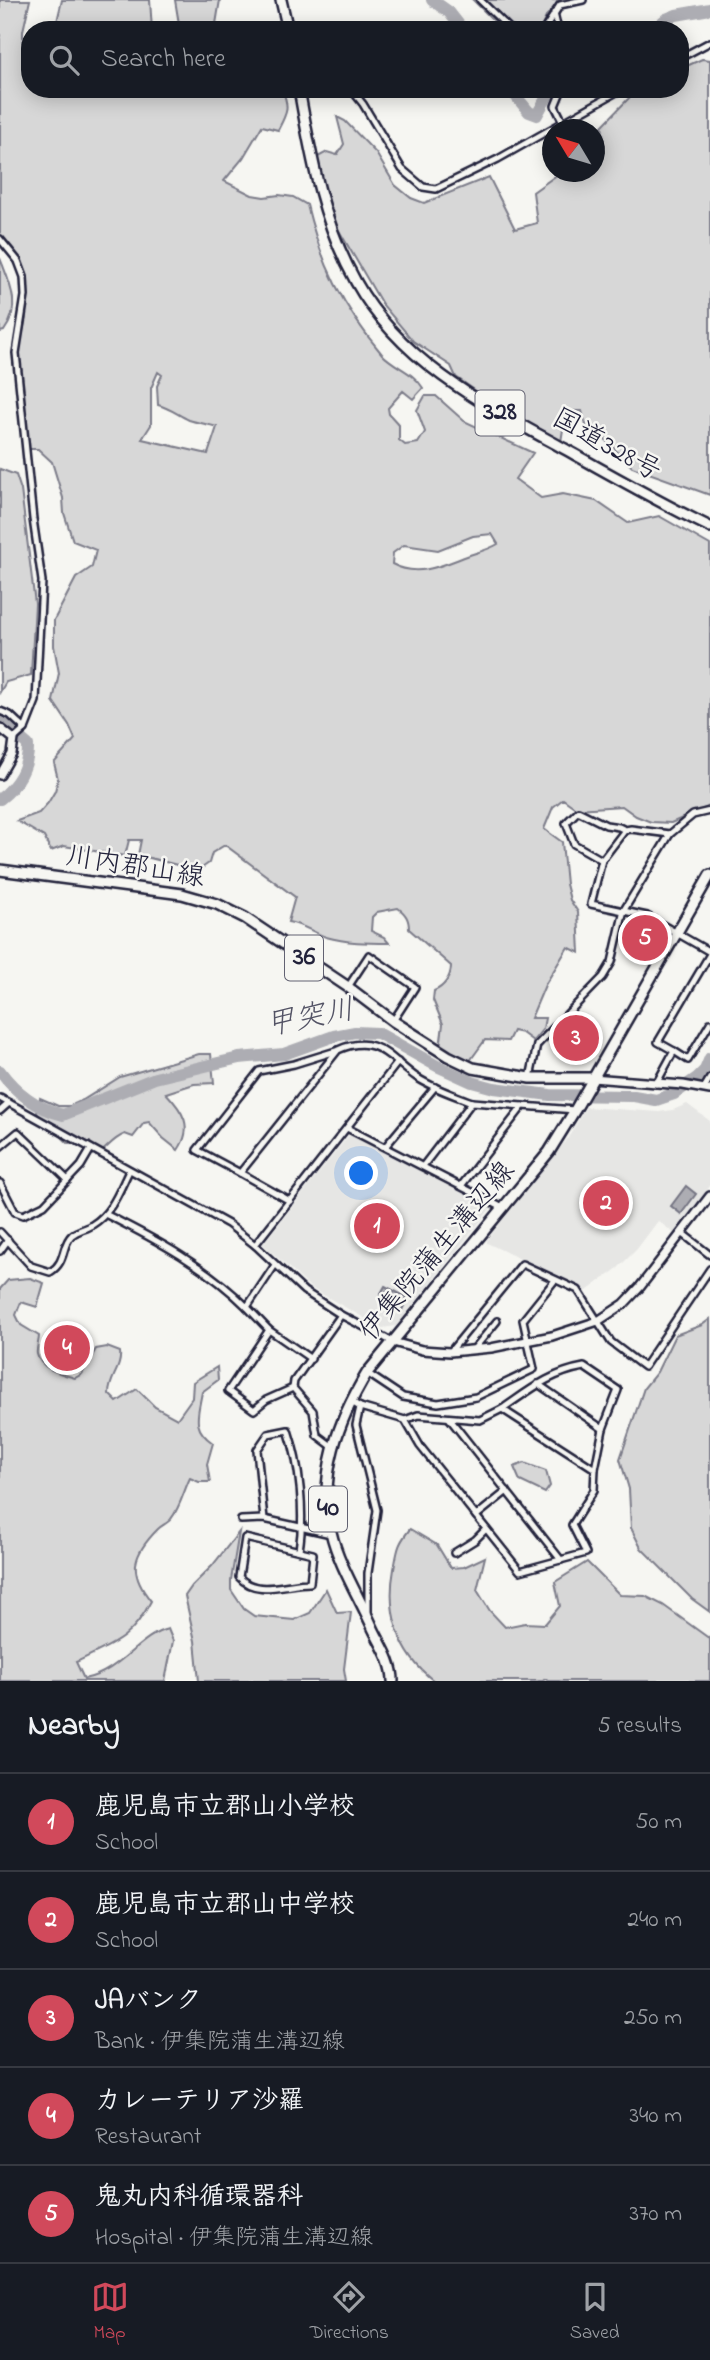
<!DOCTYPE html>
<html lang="en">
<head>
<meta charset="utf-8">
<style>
  :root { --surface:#171b24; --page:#242831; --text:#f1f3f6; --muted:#9ea1a6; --line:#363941; --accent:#d1495b }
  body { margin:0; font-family:"Indie Flower","Klee One",sans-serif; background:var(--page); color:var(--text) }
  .compass { position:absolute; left:542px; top:119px; width:63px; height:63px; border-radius:50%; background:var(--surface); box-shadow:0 4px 18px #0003; rotate:308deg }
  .you { position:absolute; left:362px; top:1174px; width:24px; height:24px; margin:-18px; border:5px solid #fff; border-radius:50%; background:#1a73e8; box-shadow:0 0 0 10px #1a73e833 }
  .badge { display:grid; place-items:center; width:46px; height:46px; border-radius:50%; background:var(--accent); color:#fff; font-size:23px; font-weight:700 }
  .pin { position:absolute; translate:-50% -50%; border:4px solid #fff; box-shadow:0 2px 7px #0006 }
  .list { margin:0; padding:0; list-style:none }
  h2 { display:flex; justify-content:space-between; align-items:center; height:91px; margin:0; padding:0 28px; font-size:30px }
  h2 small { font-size:23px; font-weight:400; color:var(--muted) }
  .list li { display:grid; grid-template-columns:46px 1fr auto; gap:21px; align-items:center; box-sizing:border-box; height:98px; padding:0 28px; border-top:2px solid var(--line) }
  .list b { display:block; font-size:26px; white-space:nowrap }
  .list p { margin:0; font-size:23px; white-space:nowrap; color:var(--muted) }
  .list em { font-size:23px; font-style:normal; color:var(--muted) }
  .icon { flex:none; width:38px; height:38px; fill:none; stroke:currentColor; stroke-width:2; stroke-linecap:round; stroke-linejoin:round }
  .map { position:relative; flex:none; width:710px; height:1681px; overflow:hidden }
  .search { position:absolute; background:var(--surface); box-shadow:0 4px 18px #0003; left:21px; right:21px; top:21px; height:77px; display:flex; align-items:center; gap:18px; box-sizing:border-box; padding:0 24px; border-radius:28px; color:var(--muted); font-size:26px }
  .sheet { height:581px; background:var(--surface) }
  nav { display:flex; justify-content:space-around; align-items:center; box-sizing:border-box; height:98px; border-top:2px solid var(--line); background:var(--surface); font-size:19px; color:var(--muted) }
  nav a { display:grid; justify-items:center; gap:4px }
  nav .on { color:var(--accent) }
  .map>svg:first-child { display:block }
  .built { fill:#e6e6e4 }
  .green { fill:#d7d7d7; stroke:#7c7c89; stroke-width:2; fill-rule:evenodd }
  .water { fill:#adadb3; stroke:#757583; stroke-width:2 }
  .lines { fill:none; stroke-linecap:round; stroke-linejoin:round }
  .river { stroke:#adadb3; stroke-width:12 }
  .minor-casing { stroke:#22223b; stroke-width:10 }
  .tertiary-casing { stroke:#22223b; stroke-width:12 }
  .primary-casing { stroke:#22223b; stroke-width:14 }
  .trunk-casing { stroke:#22223b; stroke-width:14 }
  .minor { stroke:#f6f6f2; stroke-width:5 }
  .tertiary { stroke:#f6f6f2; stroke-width:7 }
  .primary { stroke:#f6f6f2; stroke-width:9 }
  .trunk { stroke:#f6f6f2; stroke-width:9 }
  .labels { text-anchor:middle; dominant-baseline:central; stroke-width:5; stroke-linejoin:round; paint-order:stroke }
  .shield { fill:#f6f6f2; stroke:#626272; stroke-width:2 }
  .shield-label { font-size:26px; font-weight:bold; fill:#22223b }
  .street-label { font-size:28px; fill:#22223b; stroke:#f6f6f2 }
  .water-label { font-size:30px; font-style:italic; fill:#535365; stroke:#f6f6f2 }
</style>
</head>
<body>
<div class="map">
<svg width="710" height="1681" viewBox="0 0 710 1681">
  <rect width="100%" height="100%" fill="#f6f6f2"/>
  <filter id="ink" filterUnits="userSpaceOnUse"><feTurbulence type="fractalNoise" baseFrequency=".0143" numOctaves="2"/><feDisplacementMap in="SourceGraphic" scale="14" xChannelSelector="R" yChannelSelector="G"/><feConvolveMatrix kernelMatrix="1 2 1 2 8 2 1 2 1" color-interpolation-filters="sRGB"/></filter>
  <g filter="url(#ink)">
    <g class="built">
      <polygon points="687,1104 710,1121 710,1186 674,1233 658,1221 637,1249 618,1268 584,1293 581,1288 487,1243 487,1240 568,1138 586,1107 659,1112 673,1110"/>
      <polygon points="348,1136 352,1136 491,1208 396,1326 382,1328 311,1288 263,1244"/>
    </g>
    <g class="green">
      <path d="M0,0H30L23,31V55L30,53V89H282C290,108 287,113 278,130L262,126L243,158L224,181L252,195L264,197L279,195L293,197L307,205C321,263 343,308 382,354C394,367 414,372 423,388L413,399L403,391L388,408L389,414L399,425V440L405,445L418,443L425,432L417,410L425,396H436L464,421L533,453L515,479L541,498L563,494L596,501L628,523L659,516L710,545V806L671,823L651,822L636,816L622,806L577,809L563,799L553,807L544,829L562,842L566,884L570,900L578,912L580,953L568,947L545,985L531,1018H545L543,1029L533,1041L522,1033L513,1031L508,1041L485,1040L469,1062L440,1048L443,1024L433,1000L434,991C444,987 451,977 451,966L409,929C409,919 406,914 398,908L377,912L372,917L371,931L384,937L389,943C367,943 347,943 326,937C312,932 302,924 288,922L295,897L225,845L212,853L209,863L192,875L181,866L138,855L141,840H129L125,856L64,846L51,851L44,837L17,821L39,813L48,803L55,791L58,779L54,763L75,739L69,725L53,701L59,673L54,646V620L76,578L92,567L96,550L73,541L64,513L63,498L52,462L38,449H27L19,349L26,318L27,287L26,276L0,241ZM158,372L162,375L157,386L158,405C170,408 178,415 189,420C198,423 208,424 217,427L208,454L142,439L151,425V388ZM492,534L498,544C488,550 478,552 467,556C443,565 418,578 392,564L393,553L404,545L438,550L473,536Z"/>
      <polygon points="62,0 150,0 152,30 55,30"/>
      <polygon points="175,0 220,0 215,30 180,30"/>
      <polygon points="473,0 559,0 555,9 547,15 540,30 503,30"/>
      <polygon points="702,59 710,60 710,495 632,467 604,438 587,429 582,411 566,411 561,442 493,403 456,377 451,366 413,341 382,304 334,222 316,158 327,152 337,155 344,144 337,117 345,121 376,153 395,185 411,198 424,203 489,177 515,229 537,223 533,192 561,172 594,172 595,149 604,139 602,126 629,98 644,89 680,89 680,69"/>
      <path d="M0,258C10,284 22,307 4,331L0,332Z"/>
      <polygon points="0,469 16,475 21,490 35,604 31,675 6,682 0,692"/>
      <path d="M199,1054H211L214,1083L194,1084L166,1093C183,1111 194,1127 178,1150L163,1138L149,1122L144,1123L133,1137L125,1134C112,1139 107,1149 96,1156L90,1142L68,1143L37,1113L40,1098L58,1106H70L83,1100L120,1077Z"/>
      <path d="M30,1278L44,1283L37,1307L21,1302L16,1315L21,1325L39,1336C39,1341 36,1349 37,1354C40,1369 62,1374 75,1378L82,1374L96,1349L107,1347L120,1352C122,1368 109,1378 109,1394L117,1402L137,1389L155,1407L177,1419L192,1398L193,1382L217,1367L218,1380L202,1392C198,1415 191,1428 213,1443L207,1464L210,1482H199L190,1478C184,1490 180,1508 171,1519C168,1523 162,1525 158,1529C133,1554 127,1572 151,1601C131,1640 113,1644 76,1662L84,1679C120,1672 140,1635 168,1629L173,1641L165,1681H0V1289L8,1280Z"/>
      <polygon points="710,1319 710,1612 692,1599 641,1548 631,1528 629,1489 620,1459 644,1388 657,1372 675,1335 702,1325"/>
      <polygon points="524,1463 546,1471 550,1486 545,1493 520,1481 514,1467"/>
      <path d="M410,1529L437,1545L451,1568L464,1567L485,1557L477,1590L490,1611L505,1627L525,1623L545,1624L560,1606L555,1582L587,1562L620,1595L645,1596L663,1605L710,1639V1681H548L545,1679L543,1681H434C398,1653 386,1612 394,1569C398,1549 397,1545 410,1529Z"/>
      <polygon points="239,1532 231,1580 231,1590 244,1609 254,1616 294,1620 310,1613 326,1589 337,1613 351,1612 344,1669 346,1681 199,1681 195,1641 185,1596 192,1586 212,1566"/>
    </g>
    <g class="water">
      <polygon points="686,1186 696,1194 681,1214 671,1206"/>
      <polygon points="385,1286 408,1298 401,1312 389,1306 391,1302 380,1295"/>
    </g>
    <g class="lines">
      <g class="river">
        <polyline points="432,0 449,12 463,30"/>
        <polyline points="653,30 666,19 676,15 710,9"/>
        <polyline points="510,89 529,112 537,115 551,89"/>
        <path d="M0,721L28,745C29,767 17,786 0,799"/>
        <path d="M0,1071C15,1092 38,1109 63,1115L155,1078L239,1058L284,1054L334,1036L355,1032L378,1033L437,1066L472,1082L494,1088L550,1095L634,1096L656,1100L674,1094L697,1078L705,1070L710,1058"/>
      </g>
      <g class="minor-casing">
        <g id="minor">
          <polyline points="480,0 511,30"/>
          <polyline points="554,13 558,30"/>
          <polyline points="544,30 560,5 583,0"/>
          <polyline points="680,58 710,42"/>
          <polyline points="351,89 363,104 402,169 423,187 436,189 498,159 622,89"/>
          <polyline points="562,89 555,106 563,122"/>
          <polyline points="0,239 18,261 24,277 25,296 16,353 33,519 42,581 36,701 25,729 14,739"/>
          <polyline points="0,711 10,715 25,729"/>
          <polyline points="670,834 631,829 625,830 602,860 591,904 647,916 710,952"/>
          <polyline points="602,860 574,844 566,823 578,811 606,825 619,827 625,830"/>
          <polyline points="348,987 369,955 415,987 393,1021"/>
          <polyline points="674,1051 688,1060 710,1023"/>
          <polyline points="530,1078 537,1045 603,977 612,962 624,910 670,834 693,815 710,811"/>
          <polyline points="656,1084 674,1051 658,1042 710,954"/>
          <polyline points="704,1088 710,1078"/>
          <polyline points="0,1098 228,1224 255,1245 304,1291 341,1315 393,1342"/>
          <polyline points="0,1111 9,1103"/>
          <polyline points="347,1128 503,1208"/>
          <polyline points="0,1147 18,1132 68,1180"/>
          <polyline points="385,1147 435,1087"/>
          <polyline points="423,1166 472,1102 575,1110"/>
          <polyline points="240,1173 197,1150 259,1071 294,1064 336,1051"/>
          <polyline points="0,1183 15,1212 23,1215 44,1205 81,1166 91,1149"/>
          <polyline points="461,1186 523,1106"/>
          <path d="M290,1201L240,1173L338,1050C376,1033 388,1057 416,1077C433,1088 453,1095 472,1102"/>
          <path d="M107,1215C157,1240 207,1267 247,1307L275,1265"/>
          <path d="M0,1232L31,1266L50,1272C67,1262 61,1245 72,1235C78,1230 86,1229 92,1225C112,1213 119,1191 129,1171"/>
          <polyline points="682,1233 710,1255"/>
          <polyline points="255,1245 398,1062"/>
          <polyline points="0,1251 8,1240"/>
          <polyline points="247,1307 269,1330"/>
          <polyline points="473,1350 497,1321"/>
          <polyline points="450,1352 522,1264 578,1290 611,1342 644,1367 710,1269"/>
          <path d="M584,1367L618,1390L603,1429L595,1469L502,1409C530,1390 550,1373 584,1367Z"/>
          <polyline points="367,1373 403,1397 438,1403 476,1397 534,1369 523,1320 555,1280"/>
          <polyline points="538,1384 603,1429"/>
          <polyline points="293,1388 266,1400 254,1410 228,1391 269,1330 311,1359"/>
          <polyline points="350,1401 360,1407 405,1420 418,1415 480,1420 502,1409"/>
          <polyline points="360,1407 356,1425 377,1510 368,1573 368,1613"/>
          <polyline points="449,1418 561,1560"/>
          <polyline points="405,1420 420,1446 520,1571 586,1553 572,1525 594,1490 595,1469"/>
          <polyline points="333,1447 317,1435 313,1411 293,1388 294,1381 341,1315"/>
          <polyline points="476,1516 507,1491"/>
          <path d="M264,1519L257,1450L268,1434L288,1430C300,1465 305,1514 299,1550"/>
          <polyline points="241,1520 264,1519 331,1534"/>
          <path d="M245,1538L313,1554L310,1583C285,1583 257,1597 239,1577Z"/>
          <polyline points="454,1553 475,1540 486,1529"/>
        </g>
      </g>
      <g class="tertiary-casing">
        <g id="tertiary">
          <polyline points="0,728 14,739 12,754 0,775"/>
          <polyline points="592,1078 683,1085 710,1090"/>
          <polyline points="393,1342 422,1350 450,1352 491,1348 552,1336 598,1321 624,1304 640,1287 710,1196"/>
        </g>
      </g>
      <g class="primary-casing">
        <g id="primary">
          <polyline points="0,870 182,894 217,904 245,918 348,987 393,1021 448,1056 473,1068 530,1078 592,1078"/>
          <path d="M393,1681C393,1661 380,1644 372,1626C359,1597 338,1563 331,1532C318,1474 338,1421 367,1373L549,1152L575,1110L710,875"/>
        </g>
      </g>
      <g class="trunk-casing">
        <g id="trunk">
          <polyline points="281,0 288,30"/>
          <path d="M299,89C311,156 322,222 356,282C401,363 486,406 565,449C613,476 660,503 710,527"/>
        </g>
      </g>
      <use href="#minor" class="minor"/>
      <use href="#tertiary" class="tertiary"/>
      <use href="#primary" class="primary"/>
      <use href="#trunk" class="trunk"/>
    </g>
  </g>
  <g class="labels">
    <g class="shield">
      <rect x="475.5" y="390.5" width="49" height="45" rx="5"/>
      <rect x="285" y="935.5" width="38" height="45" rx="5"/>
      <rect x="309" y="1486.5" width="38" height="45" rx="5"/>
    </g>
    <g class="shield-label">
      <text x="500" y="413">328</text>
      <text x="304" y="958">36</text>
      <text x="328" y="1509">40</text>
    </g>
    <g class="street-label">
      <text transform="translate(606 446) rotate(29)">国道328号</text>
      <text transform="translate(135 868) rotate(9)">川内郡山線</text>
      <text transform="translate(438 1252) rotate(-50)">伊集院蒲生溝辺線</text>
    </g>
    <g class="water-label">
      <text transform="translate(310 1019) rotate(-11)">甲突川</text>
    </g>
  </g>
</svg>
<svg class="compass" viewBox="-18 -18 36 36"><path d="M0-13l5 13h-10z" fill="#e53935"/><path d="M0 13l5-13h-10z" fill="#9ea1a6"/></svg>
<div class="you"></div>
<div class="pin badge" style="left:377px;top:1226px">1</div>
<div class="pin badge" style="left:606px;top:1203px">2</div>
<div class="pin badge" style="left:576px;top:1038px">3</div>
<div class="pin badge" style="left:67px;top:1348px">4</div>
<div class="pin badge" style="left:645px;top:938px">5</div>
<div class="search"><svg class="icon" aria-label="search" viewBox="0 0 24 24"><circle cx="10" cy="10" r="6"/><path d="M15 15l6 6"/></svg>Search here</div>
</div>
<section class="sheet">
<h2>Nearby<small>5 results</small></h2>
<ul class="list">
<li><span class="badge">1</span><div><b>鹿児島市立郡山小学校</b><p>School</p></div><em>50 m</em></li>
<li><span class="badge">2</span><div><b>鹿児島市立郡山中学校</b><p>School</p></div><em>240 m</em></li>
<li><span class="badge">3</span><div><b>JAバンク</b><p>Bank · 伊集院蒲生溝辺線</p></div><em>250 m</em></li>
<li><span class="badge">4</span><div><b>カレーテリア沙羅</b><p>Restaurant</p></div><em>340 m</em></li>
<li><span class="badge">5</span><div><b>鬼丸内科循環器科</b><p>Hospital · 伊集院蒲生溝辺線</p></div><em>370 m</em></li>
</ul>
</section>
<nav>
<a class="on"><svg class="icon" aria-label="map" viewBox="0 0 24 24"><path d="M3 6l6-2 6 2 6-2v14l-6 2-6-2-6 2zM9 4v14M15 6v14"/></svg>Map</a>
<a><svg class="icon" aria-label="directions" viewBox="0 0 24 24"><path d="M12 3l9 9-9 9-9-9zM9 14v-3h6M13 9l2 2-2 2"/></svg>Directions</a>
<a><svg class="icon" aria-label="saved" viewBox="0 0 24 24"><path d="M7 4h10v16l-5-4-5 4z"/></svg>Saved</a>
</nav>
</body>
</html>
